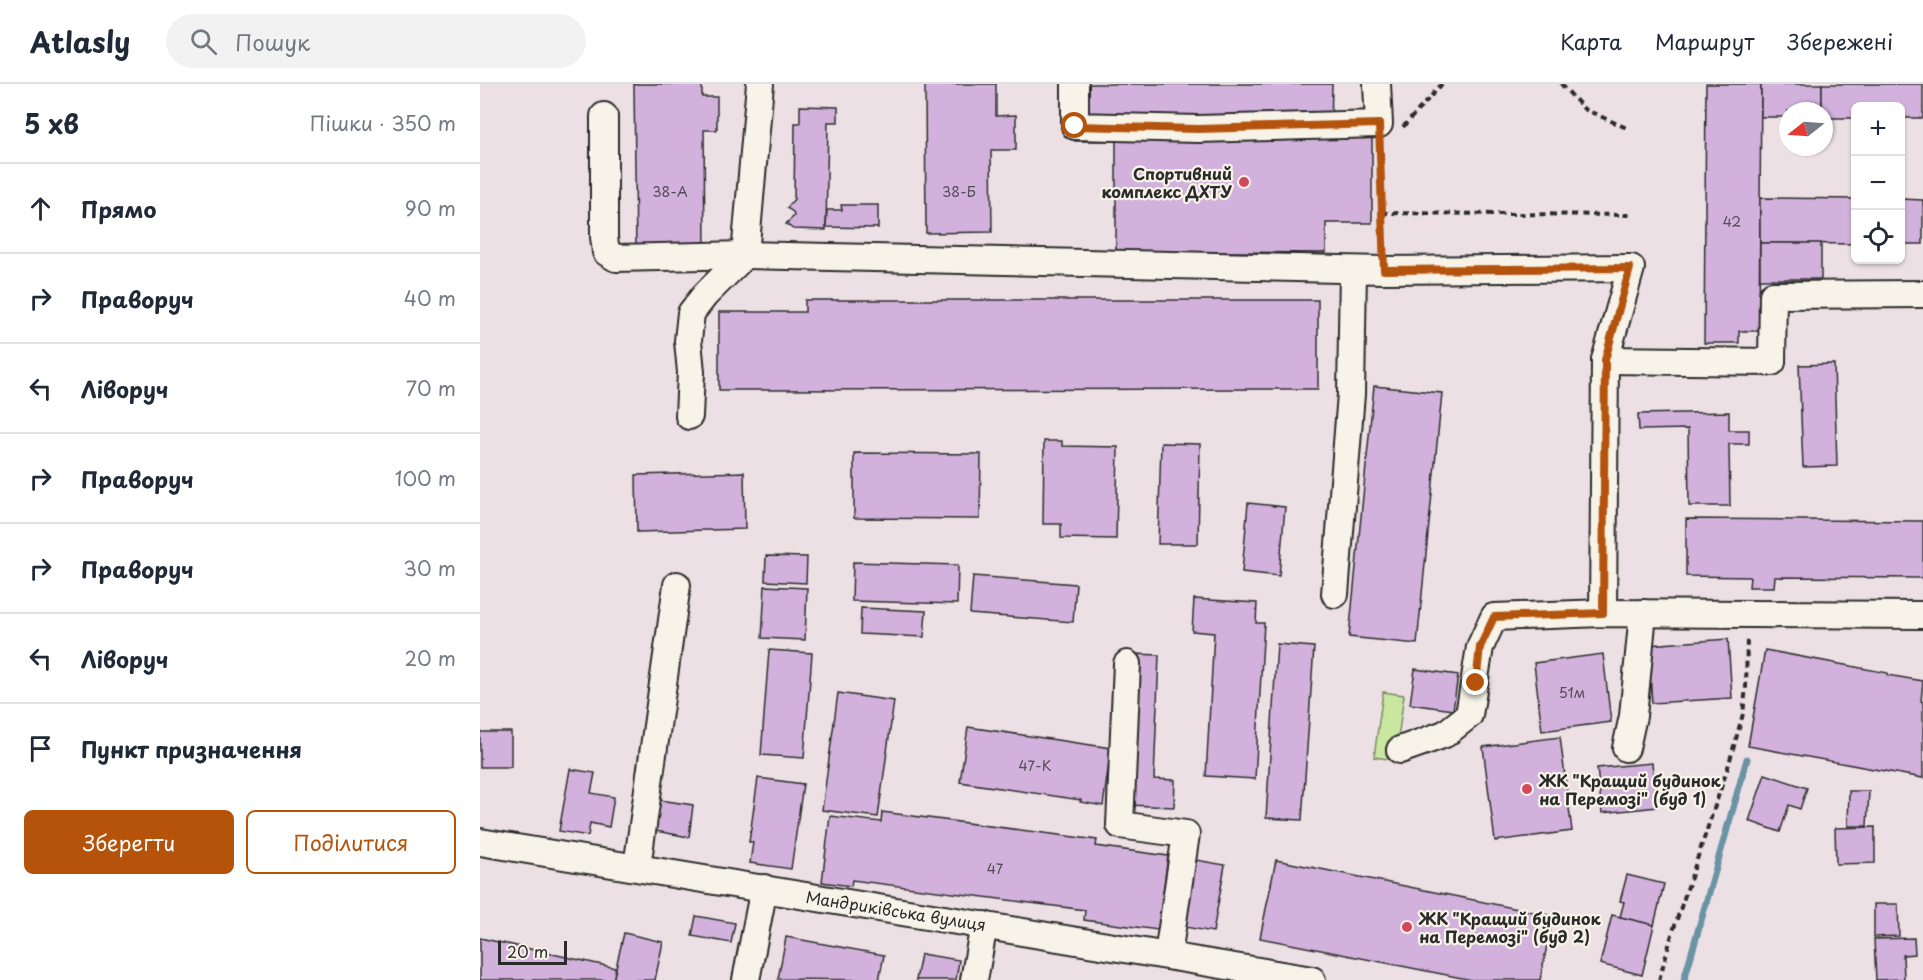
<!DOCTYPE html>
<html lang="uk">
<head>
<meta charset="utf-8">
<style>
  :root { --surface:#fff; --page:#f2f2f3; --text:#1f2937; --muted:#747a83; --line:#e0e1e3; --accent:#b45309 }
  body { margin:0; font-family:"Playpen Sans",sans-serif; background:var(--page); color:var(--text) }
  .controls { position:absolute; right:18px; top:18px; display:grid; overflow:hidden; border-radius:9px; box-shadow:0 2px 4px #0004 }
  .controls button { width:54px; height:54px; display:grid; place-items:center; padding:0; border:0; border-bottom:2px solid var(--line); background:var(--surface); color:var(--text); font:30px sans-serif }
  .compass { position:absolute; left:1299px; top:18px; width:54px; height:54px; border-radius:50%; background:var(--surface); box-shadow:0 2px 4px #0004; rotate:253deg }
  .scale { position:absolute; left:18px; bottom:15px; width:69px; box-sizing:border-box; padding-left:6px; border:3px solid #2b2b2b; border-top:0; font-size:16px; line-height:21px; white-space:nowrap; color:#2b2b2b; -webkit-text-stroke:4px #f7f3e8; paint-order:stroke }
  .stop { position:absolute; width:18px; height:18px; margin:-14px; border:4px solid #b45309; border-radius:50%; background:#fff }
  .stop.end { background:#b45309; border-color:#fff; box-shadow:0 2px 6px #0008 }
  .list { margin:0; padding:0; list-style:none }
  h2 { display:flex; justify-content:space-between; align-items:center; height:78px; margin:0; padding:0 24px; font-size:26px }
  h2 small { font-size:20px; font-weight:400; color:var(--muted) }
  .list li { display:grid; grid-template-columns:39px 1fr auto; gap:18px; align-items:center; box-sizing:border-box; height:90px; padding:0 24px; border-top:2px solid var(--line) }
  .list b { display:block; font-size:22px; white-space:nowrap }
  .list em { font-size:20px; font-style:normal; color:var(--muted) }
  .actions { display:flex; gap:12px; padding:18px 24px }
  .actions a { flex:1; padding:14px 0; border:2px solid var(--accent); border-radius:9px; text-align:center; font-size:21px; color:var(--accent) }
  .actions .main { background:var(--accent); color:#fff }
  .icon { flex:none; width:33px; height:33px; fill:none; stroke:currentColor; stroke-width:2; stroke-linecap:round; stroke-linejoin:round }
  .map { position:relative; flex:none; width:1443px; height:896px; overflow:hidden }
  header { display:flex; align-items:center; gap:36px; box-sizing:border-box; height:84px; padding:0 30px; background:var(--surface); border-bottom:2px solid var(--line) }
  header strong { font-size:28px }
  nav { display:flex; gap:33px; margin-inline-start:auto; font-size:21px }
  .search { width:420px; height:54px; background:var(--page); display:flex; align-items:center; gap:15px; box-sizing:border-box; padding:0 21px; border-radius:33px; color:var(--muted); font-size:22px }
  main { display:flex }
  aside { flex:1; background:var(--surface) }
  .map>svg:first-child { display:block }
  .green { fill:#c9e79f; stroke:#7a8965; stroke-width:1.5 }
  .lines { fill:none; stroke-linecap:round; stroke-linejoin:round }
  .stream { stroke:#6b93a5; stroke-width:7 }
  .building { fill:#d2b2dd; stroke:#2b2b2b; stroke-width:1.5 }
  .minor-casing { stroke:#2b2b2b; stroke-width:30 }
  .path { stroke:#2b2b2b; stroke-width:4; stroke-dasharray:6 4.5; stroke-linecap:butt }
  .minor { stroke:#f7f3e8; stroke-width:26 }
  .route { stroke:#b45309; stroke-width:8 }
  .poi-dot { fill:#d1495b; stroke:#f7f3e8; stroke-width:2 }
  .labels { text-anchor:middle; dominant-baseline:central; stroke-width:4.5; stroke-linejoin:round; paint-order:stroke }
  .number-label { font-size:14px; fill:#554d58 }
  .poi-label { font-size:16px; font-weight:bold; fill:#2b2b2b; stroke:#f7f3e8; text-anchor:start }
  .street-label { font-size:16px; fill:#2b2b2b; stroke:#f7f3e8 }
</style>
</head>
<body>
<header>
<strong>Atlasly</strong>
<div class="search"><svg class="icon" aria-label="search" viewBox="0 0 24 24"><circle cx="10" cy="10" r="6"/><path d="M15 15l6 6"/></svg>Пошук</div>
<nav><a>Карта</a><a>Маршрут</a><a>Збережені</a></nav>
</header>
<main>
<aside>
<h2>5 хв<small>Пішки · 350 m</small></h2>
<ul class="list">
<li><svg class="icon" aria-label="ahead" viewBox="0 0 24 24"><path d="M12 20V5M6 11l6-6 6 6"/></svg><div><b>Прямо</b></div><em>90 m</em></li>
<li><svg class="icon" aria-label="right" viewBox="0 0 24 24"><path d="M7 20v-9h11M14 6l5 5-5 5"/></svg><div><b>Праворуч</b></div><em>40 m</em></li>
<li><svg class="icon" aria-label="left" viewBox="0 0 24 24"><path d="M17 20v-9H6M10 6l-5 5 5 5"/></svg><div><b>Ліворуч</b></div><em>70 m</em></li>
<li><svg class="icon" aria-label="right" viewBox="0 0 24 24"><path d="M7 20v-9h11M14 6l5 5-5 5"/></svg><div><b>Праворуч</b></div><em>100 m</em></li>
<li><svg class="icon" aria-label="right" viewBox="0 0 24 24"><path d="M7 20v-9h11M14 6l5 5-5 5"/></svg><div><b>Праворуч</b></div><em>30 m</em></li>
<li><svg class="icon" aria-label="left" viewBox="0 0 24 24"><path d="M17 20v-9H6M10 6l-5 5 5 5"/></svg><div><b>Ліворуч</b></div><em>20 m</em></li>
<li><svg class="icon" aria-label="arrive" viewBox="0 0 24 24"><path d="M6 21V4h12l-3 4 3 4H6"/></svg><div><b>Пункт призначення</b></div></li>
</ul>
<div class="actions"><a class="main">Зберегти</a><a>Поділитися</a></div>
</aside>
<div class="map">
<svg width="1443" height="896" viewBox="0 0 1443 896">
  <rect width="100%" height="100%" fill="#ece0e5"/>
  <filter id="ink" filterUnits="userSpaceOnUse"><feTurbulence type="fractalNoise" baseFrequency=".0167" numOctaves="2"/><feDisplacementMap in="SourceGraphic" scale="12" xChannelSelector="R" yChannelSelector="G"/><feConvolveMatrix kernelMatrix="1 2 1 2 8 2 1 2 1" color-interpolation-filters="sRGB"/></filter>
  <g filter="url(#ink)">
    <polygon class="green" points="903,608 924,611 915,676 894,673"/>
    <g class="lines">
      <polyline class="stream" points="1204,896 1267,675"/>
    </g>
    <g class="building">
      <polygon points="154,0 222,0 222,13 237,13 237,46 224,46 225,168 156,169"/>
      <polygon points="445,0 516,0 516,32 536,31 536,66 511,66 512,148 446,149"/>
      <polygon points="596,0 852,0 851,46 892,46 892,139 846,139 846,169 636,167 636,57 595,57"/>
      <polygon points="1226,0 1281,0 1279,247 1259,247 1259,259 1224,259"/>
      <polygon points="1281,0 1342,0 1342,27 1308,27 1308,33 1281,33"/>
      <polygon points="1342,0 1443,0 1443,34 1420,34 1420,22 1376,22 1376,34 1344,34 1344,27 1342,27"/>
      <polygon points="320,22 358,23 358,38 348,38 346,146 313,145 306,140 314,132 313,128 307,124 314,115 315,39 320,39"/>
      <polygon points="1280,114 1376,115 1376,160 1280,159"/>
      <polygon points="1420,115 1443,116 1443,160 1420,160"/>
      <polygon points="361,121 398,121 398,144 346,143 347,126 362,126"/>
      <rect x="1280" y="159" width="61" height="36"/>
      <polygon points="325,216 838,216 838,305 239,306 239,228 325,228"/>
      <polygon points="1354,280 1357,382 1323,383 1319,281"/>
      <polygon points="894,302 962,309 937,560 869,553"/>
      <polygon points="1249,328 1249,346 1269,346 1269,360 1249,360 1250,422 1209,422 1208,345 1159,346 1158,330"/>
      <polygon points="564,357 582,357 582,362 638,363 636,455 581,454 581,440 563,440"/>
      <polygon points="681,359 720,360 718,460 678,460"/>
      <polygon points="374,369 501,370 500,435 374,434"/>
      <polygon points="264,388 265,445 157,448 156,391"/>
      <polygon points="768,419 805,423 799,492 762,488"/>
      <polygon points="1206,435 1443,437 1443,494 1295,493 1294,503 1269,503 1270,493 1206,492"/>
      <polygon points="286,472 327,473 326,499 285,497"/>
      <polygon points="373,478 478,481 477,520 372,517"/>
      <polygon points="493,492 596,500 593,538 490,530"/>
      <polygon points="285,502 327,504 325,556 282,554"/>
      <polygon points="714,515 777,519 776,539 784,539 775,695 726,692 734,549 712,547"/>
      <polygon points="381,524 446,527 444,553 380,550"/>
      <polygon points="1248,555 1252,614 1172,619 1168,561"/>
      <polygon points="797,560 834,563 822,736 786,734"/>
      <polygon points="289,566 332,569 324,674 281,671"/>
      <polygon points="1285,566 1408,589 1408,591 1443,597 1441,617 1443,618 1443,694 1268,662"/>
      <polygon points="654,570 679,571 674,695 695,696 694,723 648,721"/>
      <polygon points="1123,570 1131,638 1062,647 1054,579"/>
      <polygon points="935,585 978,591 973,626 930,620"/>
      <polygon points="358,609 414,617 398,733 342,726"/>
      <polygon points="488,643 631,664 623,722 600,718 601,716 480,698"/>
      <rect x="0" y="648" width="31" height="35"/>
      <polygon points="1080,653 1092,747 1015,757 1003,663"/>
      <polygon points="1172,679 1177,723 1122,729 1117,684"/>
      <polygon points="90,685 115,689 111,709 134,713 129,743 110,739 108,752 79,747"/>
      <polygon points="1285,690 1327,704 1320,725 1309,721 1300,748 1269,737"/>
      <polygon points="278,694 323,700 311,785 270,779 273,758 269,758"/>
      <polygon points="1369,707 1389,707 1387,742 1368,742"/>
      <polygon points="180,716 213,721 209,753 175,747"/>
      <polygon points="402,728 617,756 616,762 688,772 678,846 604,836 605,826 372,796 371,802 342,798 350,732 401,738"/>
      <polygon points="1395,743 1395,779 1356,780 1355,744"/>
      <polygon points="710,775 745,781 733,848 699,842"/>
      <polygon points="796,776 1073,832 1060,896 992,896 780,854"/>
      <polygon points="1147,791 1184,800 1174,841 1140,833 1144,818 1140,817"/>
      <polygon points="1394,820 1418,820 1419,852 1394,853"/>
      <polygon points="1132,831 1174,841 1162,891 1120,880"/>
      <polygon points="216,832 255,839 251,859 212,852"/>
      <polygon points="144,849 183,858 175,896 133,896"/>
      <polygon points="306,853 404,871 399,896 298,895"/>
      <polygon points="0,854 136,884 133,896 0,896"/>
      <polygon points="1434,854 1435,870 1423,871 1424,895 1396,896 1394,855"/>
      <polygon points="441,870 479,876 476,896 436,896"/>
    </g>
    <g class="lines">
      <g class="minor-casing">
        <g id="minor">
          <polyline points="280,0 265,171 904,186 1151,184 1125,276 1123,529"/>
          <polyline points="595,0 595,42 718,45 899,40 897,0"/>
          <polyline points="124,32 124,153 126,168 136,174 265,171"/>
          <polyline points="1125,276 1292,278 1293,211 1443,210"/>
          <polyline points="209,332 211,288 208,257 211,229 225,211 265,171"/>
          <polyline points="855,510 871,310 873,186"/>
          <polyline points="647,580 640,741 706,750 688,871"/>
          <polyline points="1146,664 1153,632 1163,529"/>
          <polyline points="920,666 965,650 989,631 1000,563 1014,533 1123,529 1441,531"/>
          <polyline points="0,758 832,896"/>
          <polyline points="157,783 197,501"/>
          <polyline points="266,896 284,804"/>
          <polyline points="494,896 504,841"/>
        </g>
      </g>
      <g class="path">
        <polyline points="1081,0 1104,25 1149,45"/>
        <polyline points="923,43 962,0"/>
        <polyline points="900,61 903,162"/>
        <polyline points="902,129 1150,131"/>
        <polyline points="1179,896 1193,847 1248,683 1263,630 1266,603 1267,553"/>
      </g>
      <use href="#minor" class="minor"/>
    </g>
  </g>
  <g class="lines" filter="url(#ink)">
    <polyline class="route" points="595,42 718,45 899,40 904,186 1150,184 1125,276 1123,529 1014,533 1000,563 996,599"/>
  </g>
  <g class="poi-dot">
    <circle cx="764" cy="98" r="6"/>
    <circle cx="1047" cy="705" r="6"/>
    <circle cx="927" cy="843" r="6"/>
  </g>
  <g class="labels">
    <g class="number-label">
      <text x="190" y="107">38-А</text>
      <text x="479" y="107">38-Б</text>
      <text x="1252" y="137">42</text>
      <text x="1092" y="608">51м</text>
      <text x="555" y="681">47-К</text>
      <text x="515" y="784">47</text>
    </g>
    <g class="poi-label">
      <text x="752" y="89" text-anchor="end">Спортивний<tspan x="752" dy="18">комплекс ДХТУ</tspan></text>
      <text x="1059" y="696">ЖК "Кращий будинок<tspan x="1059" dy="18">на Перемозі" (буд 1)</tspan></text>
      <text x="939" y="834">ЖК "Кращий будинок<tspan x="939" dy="18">на Перемозі" (буд 2)</tspan></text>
    </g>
    <g class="street-label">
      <text transform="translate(416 826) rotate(9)">Мандриківська вулиця</text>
    </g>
  </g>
</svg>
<div class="controls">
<button>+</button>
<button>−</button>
<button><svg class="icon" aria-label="locate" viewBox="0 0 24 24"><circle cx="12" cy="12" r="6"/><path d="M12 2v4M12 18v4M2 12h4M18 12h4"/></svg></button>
</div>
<svg class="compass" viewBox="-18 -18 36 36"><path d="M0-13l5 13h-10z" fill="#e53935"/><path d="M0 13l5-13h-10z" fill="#747a83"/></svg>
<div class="scale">20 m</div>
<div class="stop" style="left:595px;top:42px"></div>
<div class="stop end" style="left:996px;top:599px"></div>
</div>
</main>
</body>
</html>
